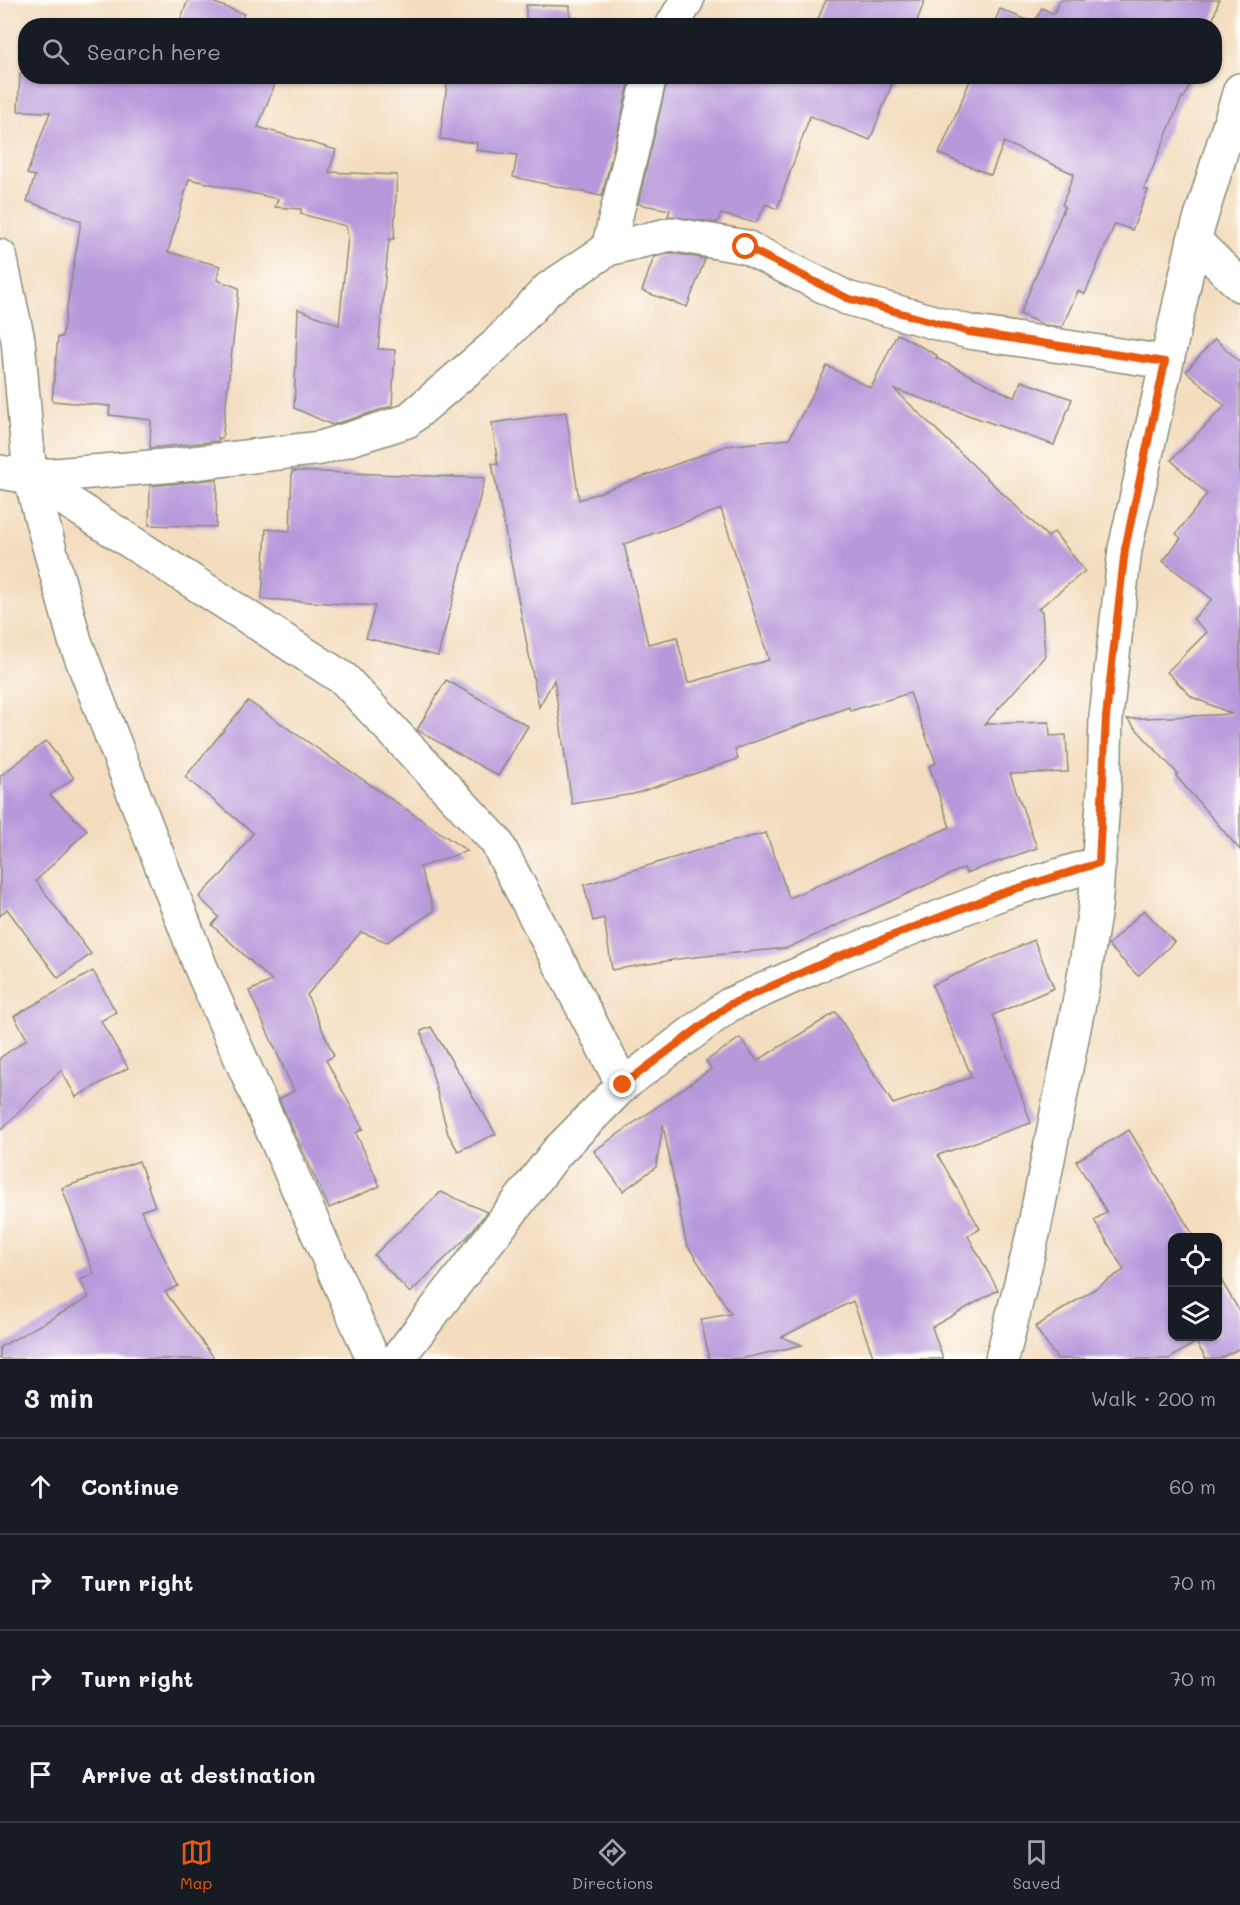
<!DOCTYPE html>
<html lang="en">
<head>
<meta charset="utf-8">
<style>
  :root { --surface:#171b24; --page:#242831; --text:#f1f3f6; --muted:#9ea1a6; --line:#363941; --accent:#ea580c }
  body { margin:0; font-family:Mali,sans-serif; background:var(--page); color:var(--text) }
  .controls { position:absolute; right:18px; bottom:18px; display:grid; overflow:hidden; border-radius:12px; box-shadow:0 2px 4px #0004 }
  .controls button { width:54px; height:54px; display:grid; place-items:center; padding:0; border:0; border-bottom:2px solid var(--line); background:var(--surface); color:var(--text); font:30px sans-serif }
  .stop { position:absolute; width:18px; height:18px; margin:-14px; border:4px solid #ea580c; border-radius:50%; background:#fff }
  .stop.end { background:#ea580c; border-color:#fff; box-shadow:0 2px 6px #0008 }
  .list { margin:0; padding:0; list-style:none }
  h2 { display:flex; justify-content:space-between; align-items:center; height:78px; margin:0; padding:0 24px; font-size:26px }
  h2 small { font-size:20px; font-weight:400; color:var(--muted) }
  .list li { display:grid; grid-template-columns:39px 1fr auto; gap:18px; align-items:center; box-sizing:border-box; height:96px; padding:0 24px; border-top:2px solid var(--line) }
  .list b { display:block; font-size:22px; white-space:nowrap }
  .list em { font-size:20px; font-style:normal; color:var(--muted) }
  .icon { flex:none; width:33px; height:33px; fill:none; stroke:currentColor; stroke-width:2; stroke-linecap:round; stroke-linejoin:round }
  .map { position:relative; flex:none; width:1240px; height:1359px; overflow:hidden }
  .search { position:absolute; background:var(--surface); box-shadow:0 2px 4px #0004; left:18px; right:18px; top:18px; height:66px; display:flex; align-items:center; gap:15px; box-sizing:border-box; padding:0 21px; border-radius:24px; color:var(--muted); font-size:22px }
  .sheet { height:462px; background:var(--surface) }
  nav { display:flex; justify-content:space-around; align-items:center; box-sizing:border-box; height:84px; border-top:2px solid var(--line); background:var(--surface); font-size:16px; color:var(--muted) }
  nav a { display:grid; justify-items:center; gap:3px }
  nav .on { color:var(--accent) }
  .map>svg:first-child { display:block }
  .building { fill:#b798db; fill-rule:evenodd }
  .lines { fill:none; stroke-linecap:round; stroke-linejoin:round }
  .street-casing { stroke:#8a8d7a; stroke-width:36 }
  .street { stroke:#fff; stroke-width:33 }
  .route { stroke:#ea580c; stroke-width:8 }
</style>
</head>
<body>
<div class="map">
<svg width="1240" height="1359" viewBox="0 0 1240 1359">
  <rect width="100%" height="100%" fill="#fdfcf7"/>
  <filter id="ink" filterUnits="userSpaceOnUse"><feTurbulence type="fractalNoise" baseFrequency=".0167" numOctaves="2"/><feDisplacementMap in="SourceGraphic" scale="12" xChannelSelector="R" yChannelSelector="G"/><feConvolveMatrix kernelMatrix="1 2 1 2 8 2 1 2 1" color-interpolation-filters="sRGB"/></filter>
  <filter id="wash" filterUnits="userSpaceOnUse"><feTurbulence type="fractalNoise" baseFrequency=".008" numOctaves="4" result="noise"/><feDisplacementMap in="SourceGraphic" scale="24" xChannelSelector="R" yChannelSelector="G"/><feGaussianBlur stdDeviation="1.35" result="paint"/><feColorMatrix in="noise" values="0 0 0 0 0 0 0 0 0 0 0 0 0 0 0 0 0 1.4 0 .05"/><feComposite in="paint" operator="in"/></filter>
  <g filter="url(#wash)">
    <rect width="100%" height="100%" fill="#f4ddbf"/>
    <g id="blocks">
      <g class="building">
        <polygon points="188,0 207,0 244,14 239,26 178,26"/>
        <polygon points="826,0 925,0 915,26 815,26"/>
        <polygon points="1060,0 1219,0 1211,26 993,26 1000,9 1034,23 1042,8 1054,14"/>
        <polygon points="526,5 570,6 570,17 626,26 526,26"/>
        <polygon points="20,73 26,73 26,76 278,76 258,127 336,150 329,172 397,175 394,239 389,239 378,349 395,350 392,406 332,425 294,408 298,309 339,325 348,237 346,226 301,214 301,209 275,207 278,199 189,179 168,252 220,266 217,280 239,288 222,439 218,438 218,441 150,448 151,420 109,415 110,406 52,401 58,337 62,337 81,221 27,201 35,176 27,174 50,112 18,111"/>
        <polygon points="448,76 631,76 602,196 513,177 517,155 476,150 477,143 440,139"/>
        <polygon points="668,76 895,76 870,140 810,116 777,209 766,204 756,223 721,214 717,223 668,216 670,210 638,204"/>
        <polygon points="972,76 1193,76 1184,98 1182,97 1144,189 1148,190 1132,230 1115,224 1085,294 1078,291 1062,327 1044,325 1020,314 1065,206 1062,205 1074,174 1004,142 991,175 939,154"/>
        <polygon points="672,253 705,259 687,307 642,291 654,257"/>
        <path d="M897,334L937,355L936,358L1015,398L1021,381L1072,399L1054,445L894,389L1048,537L1054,532L1085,571L1038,609L1042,611L1045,656L985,724L1049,722L1050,736L1066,735L1068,772L1010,774L1037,848L966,873L964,868L787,948L685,958L612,970L604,918L593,921L584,885L706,848L766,833L789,898L950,827L929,766L936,763L910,693L850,711L849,707L735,749L738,759L634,794L572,804L554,680L539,707L492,463L498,465L492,423L566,412L579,500L726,446L789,439L827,366L871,388ZM721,509L769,660L688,683L677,637L648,644L624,544Z"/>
        <polygon points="1215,339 1240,362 1240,850 1176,776 1178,774 1127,719 1232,714 1192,697 1167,672 1207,632 1193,619 1212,599 1163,561 1181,538 1176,534 1207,494 1171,460 1225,406 1186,371"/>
        <polygon points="292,471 485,478 438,656 366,638 375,606 262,599 266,529 290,531"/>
        <polygon points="217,479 216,527 149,525 150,486"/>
        <polygon points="446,680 528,726 498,776 417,730"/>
        <polygon points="248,701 467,851 420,867 434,911 387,942 361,932 307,995 334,1056 326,1060 363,1129 356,1133 380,1186 329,1208 279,1099 294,1091 249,991 272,981 212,925 219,917 199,897 225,871 253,833 185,777"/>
        <polygon points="46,741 74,778 50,795 87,830 36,881 91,954 58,978 7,909 0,916 0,776"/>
        <polygon points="1144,910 1174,942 1138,976 1108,945"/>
        <polygon points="1034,940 1054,988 993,1015 1031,1123 938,1155 980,1229 968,1236 998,1290 932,1327 943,1359 874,1359 853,1301 782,1337 802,1345 740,1359 709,1359 701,1319 731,1314 686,1243 663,1125 656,1167 623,1191 594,1151 711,1069 706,1061 740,1038 757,1061 836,1012 893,1104 972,1077 932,985"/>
        <polygon points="93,971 116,1012 101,1021 128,1068 76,1097 61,1070 0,1131 0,1058 27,1039 14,1016"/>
        <polygon points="431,1027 496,1134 458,1151 448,1134 421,1031"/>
        <polygon points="1129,1130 1195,1238 1173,1238 1173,1336 1218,1336 1218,1275 1240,1312 1240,1348 1219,1359 1206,1359 1196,1342 1169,1359 1057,1359 1035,1327 1124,1270 1094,1220 1107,1212 1076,1161"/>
        <polygon points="139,1161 155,1206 141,1211 178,1286 165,1292 215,1359 0,1359 0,1347 89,1298 80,1280 94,1274 62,1188"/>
        <polygon points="441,1192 487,1212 467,1237 410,1293 374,1255"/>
      </g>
    </g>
  </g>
  <g filter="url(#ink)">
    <use href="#blocks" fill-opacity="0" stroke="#8a8d7a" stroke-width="1.5"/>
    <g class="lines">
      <g class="street-casing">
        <g id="street">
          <polyline points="672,26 687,0"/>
          <polyline points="1194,240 1240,285"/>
          <polyline points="608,249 650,76"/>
          <polyline points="0,256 18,340 30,477 75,641 201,968 373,1359"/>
          <polyline points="0,472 30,477 176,465 321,448 407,421 495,346 548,289 608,249 671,234 746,247 847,298 969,332 1165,362"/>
          <polyline points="30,477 344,679 496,841 623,1085"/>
          <polyline points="397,1359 557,1152 623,1085 729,1005 837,957 1002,893 1099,863"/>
          <polyline points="1002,1359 1033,1234 1083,983 1095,908 1104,790 1106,717 1125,549 1194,240 1240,90"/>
        </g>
      </g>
      <use href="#street" class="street"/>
    </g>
  </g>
  <g class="lines" filter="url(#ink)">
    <polyline class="route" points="623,1085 729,1005 837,957 1002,893 1099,863 1106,717 1125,549 1165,362 969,332 847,298 746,247"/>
  </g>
</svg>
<div class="controls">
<button><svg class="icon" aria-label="locate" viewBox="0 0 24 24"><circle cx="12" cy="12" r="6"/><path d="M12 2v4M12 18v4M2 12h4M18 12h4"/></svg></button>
<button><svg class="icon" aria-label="layers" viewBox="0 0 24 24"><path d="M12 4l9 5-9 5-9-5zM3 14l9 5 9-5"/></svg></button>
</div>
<div class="stop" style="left:746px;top:247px"></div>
<div class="stop end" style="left:623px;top:1085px"></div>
<div class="search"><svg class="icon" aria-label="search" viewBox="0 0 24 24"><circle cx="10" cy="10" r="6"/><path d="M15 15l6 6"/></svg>Search here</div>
</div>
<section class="sheet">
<h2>3 min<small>Walk · 200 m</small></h2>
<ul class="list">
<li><svg class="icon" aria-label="ahead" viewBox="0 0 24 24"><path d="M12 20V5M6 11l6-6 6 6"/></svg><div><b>Continue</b></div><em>60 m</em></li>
<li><svg class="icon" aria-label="right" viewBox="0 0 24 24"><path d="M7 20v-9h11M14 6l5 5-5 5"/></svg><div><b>Turn right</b></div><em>70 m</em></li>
<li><svg class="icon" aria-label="right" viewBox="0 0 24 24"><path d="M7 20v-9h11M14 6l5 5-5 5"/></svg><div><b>Turn right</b></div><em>70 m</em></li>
<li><svg class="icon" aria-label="arrive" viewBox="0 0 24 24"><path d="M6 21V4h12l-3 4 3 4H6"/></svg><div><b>Arrive at destination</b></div></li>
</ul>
</section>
<nav>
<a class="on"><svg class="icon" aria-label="map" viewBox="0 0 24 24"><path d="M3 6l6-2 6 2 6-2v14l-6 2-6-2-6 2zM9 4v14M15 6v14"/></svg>Map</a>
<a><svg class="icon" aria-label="directions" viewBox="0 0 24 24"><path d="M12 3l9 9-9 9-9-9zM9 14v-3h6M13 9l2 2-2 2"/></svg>Directions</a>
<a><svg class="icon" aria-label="saved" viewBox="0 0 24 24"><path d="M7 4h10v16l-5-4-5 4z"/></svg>Saved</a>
</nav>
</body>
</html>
